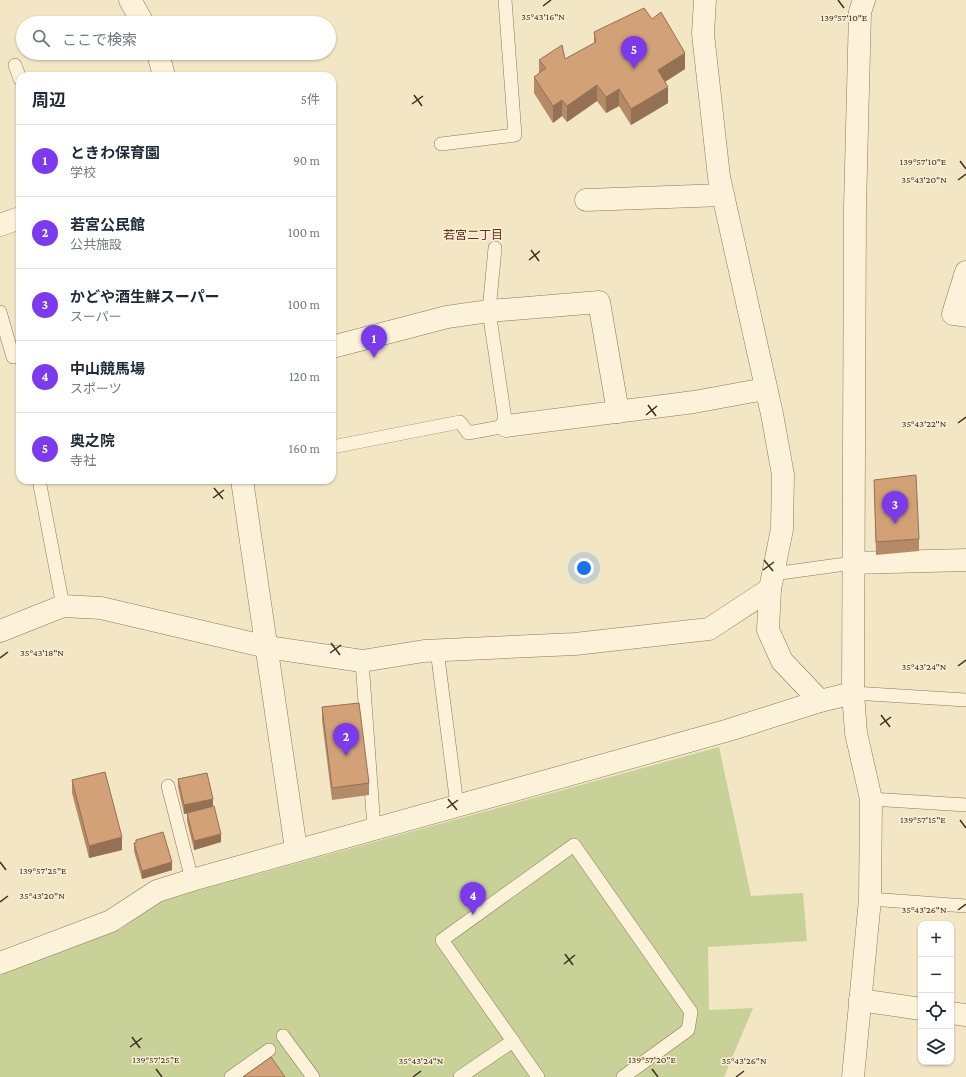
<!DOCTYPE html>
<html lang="ja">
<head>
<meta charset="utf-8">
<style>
  :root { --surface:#fff; --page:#f6f6f7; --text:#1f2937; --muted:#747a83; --line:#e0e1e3; --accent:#7c3aed }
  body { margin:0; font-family:"Crimson Pro","Noto Sans JP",serif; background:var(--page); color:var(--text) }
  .controls { position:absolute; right:12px; bottom:12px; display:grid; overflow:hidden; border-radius:8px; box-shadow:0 1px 3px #0004 }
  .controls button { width:36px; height:36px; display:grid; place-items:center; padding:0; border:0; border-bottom:1px solid var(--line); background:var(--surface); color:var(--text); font:20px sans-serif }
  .you { position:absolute; left:584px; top:568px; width:14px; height:14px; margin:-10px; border:3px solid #fff; border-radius:50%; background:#1a73e8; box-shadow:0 0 0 6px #1a73e833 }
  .badge { display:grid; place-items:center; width:26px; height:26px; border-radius:50%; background:var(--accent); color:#fff; font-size:13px; font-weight:700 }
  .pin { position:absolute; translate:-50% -33px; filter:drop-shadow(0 1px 2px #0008) }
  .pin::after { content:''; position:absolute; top:21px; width:14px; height:12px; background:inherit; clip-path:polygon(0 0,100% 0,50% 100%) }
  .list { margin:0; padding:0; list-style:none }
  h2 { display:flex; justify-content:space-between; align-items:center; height:52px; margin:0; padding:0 16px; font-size:17px }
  h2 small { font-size:13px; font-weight:400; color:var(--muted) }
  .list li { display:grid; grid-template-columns:26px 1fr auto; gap:12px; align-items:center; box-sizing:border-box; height:72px; padding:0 16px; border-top:1px solid var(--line) }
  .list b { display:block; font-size:15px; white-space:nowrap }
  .list p { margin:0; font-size:13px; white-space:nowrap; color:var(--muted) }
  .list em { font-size:13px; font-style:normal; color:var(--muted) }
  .icon { flex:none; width:22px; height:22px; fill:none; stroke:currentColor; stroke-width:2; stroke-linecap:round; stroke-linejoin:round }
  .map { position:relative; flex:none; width:966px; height:1077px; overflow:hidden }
  .search { position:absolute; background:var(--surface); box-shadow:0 1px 3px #0004; left:16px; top:16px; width:320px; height:44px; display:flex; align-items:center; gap:10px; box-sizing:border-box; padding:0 14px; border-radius:22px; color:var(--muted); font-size:15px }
  .panel { position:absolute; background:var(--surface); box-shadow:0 1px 3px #0004; left:16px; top:72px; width:320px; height:412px; border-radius:12px }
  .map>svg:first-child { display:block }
  .green { fill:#c8d197 }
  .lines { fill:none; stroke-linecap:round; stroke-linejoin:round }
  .service-casing { stroke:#8f7759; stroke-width:14 }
  .minor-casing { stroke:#8f7759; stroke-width:23 }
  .service { stroke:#fbf2d9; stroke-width:13 }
  .minor { stroke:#fbf2d9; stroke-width:22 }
  .wall { fill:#b58a67 }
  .shaded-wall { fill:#947154 }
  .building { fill:#d3a178; stroke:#947154 }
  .ticks { fill:none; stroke:#3e2e1e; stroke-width:1.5 }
  .labels { text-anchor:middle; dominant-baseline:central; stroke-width:3; stroke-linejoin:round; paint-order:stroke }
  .neighbourhood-label { font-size:12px; fill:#6e2e1a; stroke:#f8efd5 }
  .ticks-label { font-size:10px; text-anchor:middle; fill:#3e2e1e; stroke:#f8efd5; stroke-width:3; stroke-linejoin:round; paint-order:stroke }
</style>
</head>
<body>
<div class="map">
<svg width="966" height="1077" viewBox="0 0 966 1077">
  <rect width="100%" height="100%" fill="#f2e6c5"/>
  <polygon class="green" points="719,747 751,896 803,893 807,941 708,947 709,1010 753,1008 724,1077 0,1077 0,975 121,929 159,901"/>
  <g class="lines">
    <g class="service-casing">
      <g id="service">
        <polyline points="15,65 20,79"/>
        <polyline points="441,144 515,135 505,0"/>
        <polyline points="0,312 13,357"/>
        <polyline points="332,447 460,422 468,433 506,426 489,311 495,248"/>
        <polyline points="39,480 63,606"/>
        <polyline points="773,574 853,563"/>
        <polyline points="437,650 457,805"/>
        <polyline points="362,661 374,828"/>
        <polyline points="853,693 966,700"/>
        <polyline points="168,786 192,880"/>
        <polyline points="871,799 966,805"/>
        <polyline points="870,899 966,906"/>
        <polyline points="283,1036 313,1077"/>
        <polyline points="231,1077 269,1050"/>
        <polyline points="460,1077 513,1041"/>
        <polyline points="538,1077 442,940 574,845 691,1012 688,1030 623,1077"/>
      </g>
    </g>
    <g class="minor-casing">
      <g id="minor">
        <polyline points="130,0 143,23"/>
        <polyline points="705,0 703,34 719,177 772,414 783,475 782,529 770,589 768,630 782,661 820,701"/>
        <polyline points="158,53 164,76"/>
        <polyline points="586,200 723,195"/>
        <polyline points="0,225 20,218"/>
        <polyline points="966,272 953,314 966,316"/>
        <polyline points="332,347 447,317 489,311 599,302 618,412"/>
        <polyline points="506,426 694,402 765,389"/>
        <polyline points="242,480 296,849"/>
        <polyline points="853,563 966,560"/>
        <polyline points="0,631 63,606 101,608 267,647 362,661 424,651 575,644 709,629 770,589"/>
        <polyline points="0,963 111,921 157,891 192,880 729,730 820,701 853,693"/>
        <polyline points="860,1000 921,1009"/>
        <polyline points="951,1013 966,1015"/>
        <polyline points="853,1077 870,899 871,799 856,733 853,693 855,206 860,12 864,0"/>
      </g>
    </g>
    <use href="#service" class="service"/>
    <use href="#minor" class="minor"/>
  </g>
  <g class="wall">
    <polygon points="594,32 685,69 665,82 668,103 631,125 619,106 606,113 597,101 567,122 562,116 553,123 534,93 534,77 539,74 539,60 565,59 594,43"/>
    <polygon points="874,480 919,539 919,551 876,555"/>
    <polygon points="322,707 369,783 369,795 332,800 322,720"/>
    <polygon points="178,779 213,806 221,842 194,850 187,821 187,813 184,814 178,787"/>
    <polygon points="72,780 122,850 89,858 72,793"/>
    <polygon points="136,840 172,870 142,879 134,851 134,843 136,843"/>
  </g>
  <g class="shaded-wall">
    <polygon points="685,53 685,69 658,86 658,70"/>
    <polygon points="597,85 597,101 567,122 567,106"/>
    <polygon points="668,87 668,103 631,125 631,109"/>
    <polygon points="619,89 619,106 606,113 606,97"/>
    <polygon points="562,100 562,116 553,123 553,106"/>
    <polygon points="213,799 213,808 184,814 184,805"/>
    <polygon points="221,834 221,842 194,850 194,841"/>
    <polygon points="122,837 122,850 89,858 89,846"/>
    <polygon points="172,862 172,870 142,879 142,871"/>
  </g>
  <g class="building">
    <polygon points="644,8 652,19 661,12 685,53 658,70 668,87 631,109 619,89 606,97 597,85 567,106 562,100 553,106 534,77 546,68 539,60 562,45 565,59 596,42 594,32"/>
    <polygon points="916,475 919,539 876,542 874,480"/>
    <polygon points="359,703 369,783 332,788 322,707"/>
    <polygon points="105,772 122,837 89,846 72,780"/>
    <polygon points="207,773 213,799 184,805 178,779"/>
    <polygon points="214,806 221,834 194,841 187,813"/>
    <polygon points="163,832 172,862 142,871 134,843 136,843 136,840"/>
    <polygon points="271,1057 285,1077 243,1077"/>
  </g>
  <path class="ticks" d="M838,0L844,8M543,6L551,0M414,95L422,106M412,104L423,96M960,161L966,169M958,180L966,174M531,250L539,261M529,260L540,251M648,405L656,416M646,415L657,406M958,423L966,417M214,488L223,499M213,498L224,490M764,560L773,571M763,570L774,562M331,643L340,655M330,653L341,645M0,658L8,652M958,666L966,660M881,715L890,727M880,725L891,717M448,799L457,810M447,808L458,800M960,820L966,828M0,862L6,870M0,902L8,896M958,910L966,904M565,954L573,965M564,964L575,955M132,1037L140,1048M130,1047L142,1038M156,1069L162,1077M652,1069L658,1077M413,1077L421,1071M736,1077L744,1071"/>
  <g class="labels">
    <g class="neighbourhood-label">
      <text x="473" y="235">若宮二丁目</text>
    </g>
  </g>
  <g class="ticks-label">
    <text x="543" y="20">35°43'16"N</text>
    <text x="844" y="21">139°57'10"E</text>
    <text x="923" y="165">139°57'10"E</text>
    <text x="924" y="183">35°43'20"N</text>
    <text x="924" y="427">35°43'22"N</text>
    <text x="42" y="656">35°43'18"N</text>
    <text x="924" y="670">35°43'24"N</text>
    <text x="923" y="823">139°57'15"E</text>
    <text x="43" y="874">139°57'25"E</text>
    <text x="42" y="899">35°43'20"N</text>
    <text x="924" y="913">35°43'26"N</text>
    <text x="156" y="1063">139°57'25"E</text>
    <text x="652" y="1063">139°57'20"E</text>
    <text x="421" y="1064">35°43'24"N</text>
    <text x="744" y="1064">35°43'26"N</text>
  </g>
</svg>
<div class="controls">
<button>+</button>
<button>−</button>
<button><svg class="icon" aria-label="locate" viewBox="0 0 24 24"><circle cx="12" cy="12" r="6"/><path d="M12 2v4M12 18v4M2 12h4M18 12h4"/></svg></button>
<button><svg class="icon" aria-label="layers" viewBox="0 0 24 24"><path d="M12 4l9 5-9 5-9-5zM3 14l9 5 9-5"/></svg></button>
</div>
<div class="you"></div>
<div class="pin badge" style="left:374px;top:358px">1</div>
<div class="pin badge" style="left:346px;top:756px">2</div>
<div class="pin badge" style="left:895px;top:524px">3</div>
<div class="pin badge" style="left:473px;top:915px">4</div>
<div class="pin badge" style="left:634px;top:69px">5</div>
<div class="search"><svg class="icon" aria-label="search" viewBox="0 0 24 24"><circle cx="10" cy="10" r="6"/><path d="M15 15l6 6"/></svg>ここで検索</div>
<section class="panel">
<h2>周辺<small>5件</small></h2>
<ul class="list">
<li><span class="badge">1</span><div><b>ときわ保育園</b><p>学校</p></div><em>90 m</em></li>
<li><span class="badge">2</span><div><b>若宮公民館</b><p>公共施設</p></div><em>100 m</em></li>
<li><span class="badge">3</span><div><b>かどや酒生鮮スーパー</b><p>スーパー</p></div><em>100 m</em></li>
<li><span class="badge">4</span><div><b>中山競馬場</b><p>スポーツ</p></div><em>120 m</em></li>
<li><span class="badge">5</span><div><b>奥之院</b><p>寺社</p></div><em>160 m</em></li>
</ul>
</section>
</div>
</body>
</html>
